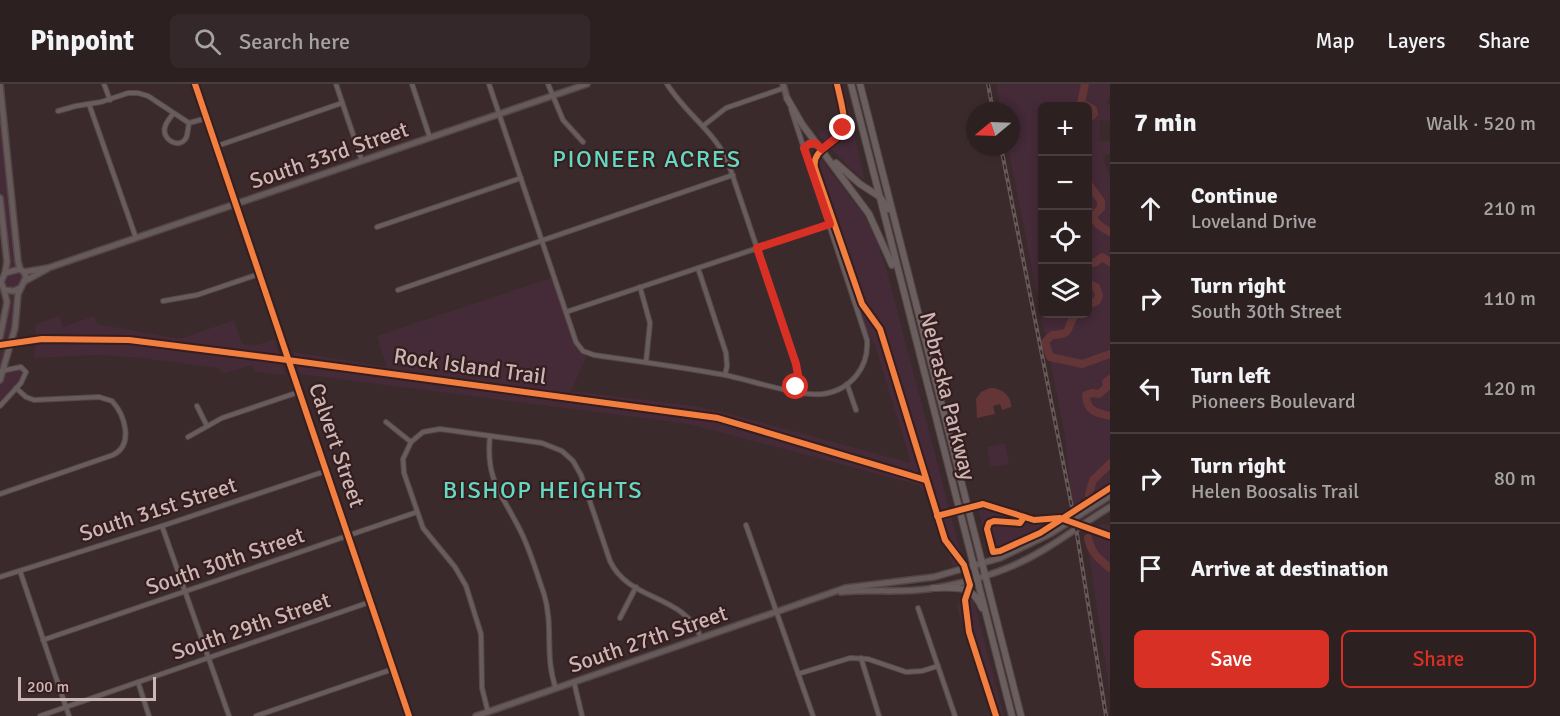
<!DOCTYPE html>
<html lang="en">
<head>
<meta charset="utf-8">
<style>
  :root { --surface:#2c2021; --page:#34282a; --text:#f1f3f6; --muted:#a6a3a5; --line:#483e3f; --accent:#d93025 }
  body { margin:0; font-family:Signika,sans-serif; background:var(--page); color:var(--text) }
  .controls { position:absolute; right:18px; top:18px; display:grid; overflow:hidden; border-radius:9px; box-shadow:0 3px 9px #0003 }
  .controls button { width:54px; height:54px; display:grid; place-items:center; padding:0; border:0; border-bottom:2px solid var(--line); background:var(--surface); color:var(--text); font:30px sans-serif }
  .compass { position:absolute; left:966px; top:18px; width:54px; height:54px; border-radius:50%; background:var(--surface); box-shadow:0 3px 9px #0003; rotate:251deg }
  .scale { position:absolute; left:18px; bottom:15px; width:138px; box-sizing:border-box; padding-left:6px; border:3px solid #cbb5b5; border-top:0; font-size:16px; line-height:21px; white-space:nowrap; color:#cbb5b5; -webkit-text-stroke:4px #361d1e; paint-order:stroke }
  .stop { position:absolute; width:18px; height:18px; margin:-14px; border:4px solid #d93025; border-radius:50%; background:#fff }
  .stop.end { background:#d93025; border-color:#fff; box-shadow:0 2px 6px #0008 }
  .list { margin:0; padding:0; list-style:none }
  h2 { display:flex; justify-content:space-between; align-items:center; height:78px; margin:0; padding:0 24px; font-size:26px }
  h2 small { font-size:20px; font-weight:400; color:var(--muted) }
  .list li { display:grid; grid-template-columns:39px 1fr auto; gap:18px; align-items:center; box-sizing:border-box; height:90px; padding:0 24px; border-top:2px solid var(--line) }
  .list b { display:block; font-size:22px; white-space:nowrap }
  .list p { margin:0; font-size:20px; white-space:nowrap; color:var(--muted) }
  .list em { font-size:20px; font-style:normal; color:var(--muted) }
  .actions { display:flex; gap:12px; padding:18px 24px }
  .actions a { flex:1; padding:14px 0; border:2px solid var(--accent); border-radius:9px; text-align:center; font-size:21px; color:var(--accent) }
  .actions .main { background:var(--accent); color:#fff }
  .icon { flex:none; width:33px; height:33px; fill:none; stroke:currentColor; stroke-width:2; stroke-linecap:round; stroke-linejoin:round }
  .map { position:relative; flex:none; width:1110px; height:632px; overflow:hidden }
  header { display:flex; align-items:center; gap:36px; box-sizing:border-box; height:84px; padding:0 30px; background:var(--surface); border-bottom:2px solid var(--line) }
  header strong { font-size:28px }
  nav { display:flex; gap:33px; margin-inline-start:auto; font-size:21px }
  .search { width:420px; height:54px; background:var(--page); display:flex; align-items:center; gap:15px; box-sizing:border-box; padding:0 21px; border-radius:9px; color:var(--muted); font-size:22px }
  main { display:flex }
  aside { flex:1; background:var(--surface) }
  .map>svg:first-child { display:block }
  .green { fill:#452a38; fill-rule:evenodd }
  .water { fill:#633537 }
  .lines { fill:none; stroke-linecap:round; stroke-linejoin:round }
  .river { stroke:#633537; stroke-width:8 }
  .street-casing { stroke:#554849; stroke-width:6 }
  .secondary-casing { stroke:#544647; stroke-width:8 }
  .primary-casing { stroke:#544647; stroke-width:8 }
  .street { stroke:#685c5c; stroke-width:4 }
  .secondary { stroke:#675a5a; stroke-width:5 }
  .primary { stroke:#6a5e5e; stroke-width:6 }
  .rail-casing { stroke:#66595a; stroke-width:4 }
  .rail { stroke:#361d1e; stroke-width:1.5; stroke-dasharray:4.5; stroke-linecap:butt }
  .cycleway-casing { stroke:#361d1e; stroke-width:10 }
  .cycleway { stroke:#f27e40; stroke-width:6 }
  .route { stroke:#d93025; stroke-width:8 }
  .labels { text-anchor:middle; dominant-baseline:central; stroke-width:4.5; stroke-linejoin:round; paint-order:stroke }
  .street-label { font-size:22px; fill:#cbb5b5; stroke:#361d1e }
  .neighbourhood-label { font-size:24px; letter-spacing:1.5px; fill:#62d9c4; stroke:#361d1e }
</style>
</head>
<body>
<header>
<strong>Pinpoint</strong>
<div class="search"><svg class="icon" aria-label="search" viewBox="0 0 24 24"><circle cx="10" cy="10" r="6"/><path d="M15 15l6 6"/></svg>Search here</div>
<nav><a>Map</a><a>Layers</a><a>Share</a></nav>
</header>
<main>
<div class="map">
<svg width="1110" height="632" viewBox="0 0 1110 632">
  <rect width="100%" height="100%" fill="#3b2a2c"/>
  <g class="green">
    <polygon points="0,0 18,177 26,193 20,204 15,244 4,286 21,283 26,291 0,322 0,253 7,218 3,204 5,189 0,114"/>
    <polygon points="836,0 843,0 865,97 847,81 818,50 842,37"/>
    <path d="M996,0H1110V12L1106,19L1110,21V37L1100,36L1099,57H1110V70L1103,73L1110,94V410L1073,428L1065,352L1008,63H1011V27H1001ZM1042,22H1088V230H1042Z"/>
    <polygon points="817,69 866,134 877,158 887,188 963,477 953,483 927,407 921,405 919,401 689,340 300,290 293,268 387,283 377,252 554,193 579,263 588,269 571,307 694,322 730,330 911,379 875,261 866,247 807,73"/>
    <polygon points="59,232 63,243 94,232 97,240 180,255 234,236 242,260 254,262 274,255 286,291 255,288 252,281 222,290 219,284 141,274 99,271 34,274 36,240"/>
    <polygon points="1005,359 1009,380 991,383 987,363"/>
    <polygon points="976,417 1034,435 1061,428 1062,433 1020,456 989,467"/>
    <polygon points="1102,440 1110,441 1110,611 1086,451"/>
    <polygon points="973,514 1004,632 992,632 956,520"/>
  </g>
  <path class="water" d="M990,304C1002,304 1012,312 1011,323L1002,326L1000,320L993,322L995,330L977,334L976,315L981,308Z"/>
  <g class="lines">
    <g class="river">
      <polyline points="1085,0 1081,19 1093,25 1094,30 1088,35"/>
      <path d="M1088,99L1101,117V124L1093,132C1095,140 1103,144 1110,148"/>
      <polyline points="1088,180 1096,178 1102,173 1110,178"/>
      <polyline points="1088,199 1096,203 1099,211 1097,217 1088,221"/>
      <path d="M1076,230C1064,243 1076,250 1052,251L1045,258L1050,273L1082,280L1110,270"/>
      <path d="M1110,295L1106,298L1107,303L1099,310L1092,309L1086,311C1086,327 1097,329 1110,332"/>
      <polyline points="1089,410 1093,396 1110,380"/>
      <path d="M1088,454C1091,469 1099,475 1110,484"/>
    </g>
    <g class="street-casing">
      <g id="street">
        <polyline points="104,0 110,16"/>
        <polyline points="336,0 362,77"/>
        <polyline points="412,0 430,54"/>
        <path d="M489,0L576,258L583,267L594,271C637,277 681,283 725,291C750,296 800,313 823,310C851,306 869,283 867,256L791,25"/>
        <polyline points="548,0 563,36 583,58"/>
        <path d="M667,0C685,29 714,47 728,78L796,280L798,291L795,307"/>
        <polyline points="89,20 136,154"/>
        <polyline points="58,27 76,22 101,18 128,9 138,9 148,12 189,39 207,34"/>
        <path d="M173,30C170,34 166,38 165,43C161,55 179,66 186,54C188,50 188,43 189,39"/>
        <polyline points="703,42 726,24 784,4"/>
        <polyline points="217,62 342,19"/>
        <polyline points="377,143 521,94"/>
        <polyline points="698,184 726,269 727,282 725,291"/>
        <polyline points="640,203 650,239 646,278"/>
        <polyline points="398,206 733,91"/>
        <polyline points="163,217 197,211 259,190"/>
        <polyline points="566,228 830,140"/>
        <polyline points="847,300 856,326"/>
        <polyline points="0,322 21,299 26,288 21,283 1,287"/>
        <polyline points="197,322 207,342"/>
        <polyline points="386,338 411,358"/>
        <path d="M490,352C485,398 504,412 522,450C531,469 537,490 544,510C554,543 544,571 556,605"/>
        <polyline points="188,353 222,334 299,308"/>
        <path d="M0,410L113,371C134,361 125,331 112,317L99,313L34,316L26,313L16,304"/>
        <polyline points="746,441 813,632"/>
        <polyline points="162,442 229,632"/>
        <polyline points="20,487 69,632"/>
        <polyline points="0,493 162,442 326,387"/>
        <polyline points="918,524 955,632"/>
        <polyline points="620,534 636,503"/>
        <polyline points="43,556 417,428"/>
        <polyline points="861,574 879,632"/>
        <polyline points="798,590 850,574 868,575 906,588 922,587 938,582"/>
        <polyline points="138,598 149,632"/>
        <polyline points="574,598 582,632"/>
        <path d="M488,628L482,604L481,550L466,502L455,483L423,444L404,389L403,375L411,358L423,348L440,345L542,359L562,367L573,377L581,391L610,477C629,518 685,510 701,554"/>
        <polyline points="40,632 370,518"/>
        <polyline points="256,632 393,585"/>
      </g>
    </g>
    <g class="secondary-casing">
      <g id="secondary">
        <polyline points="195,0 409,632"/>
        <polyline points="783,0 787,14"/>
        <polyline points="0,114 7,178 5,189"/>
        <polyline points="20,185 5,189 1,198 4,206 14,207 20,204"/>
        <polyline points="24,188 48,184 587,0"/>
        <polyline points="25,197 47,185"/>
        <polyline points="0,253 7,218 4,206"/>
        <polyline points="0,296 15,244 18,210 26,193 24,188 20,185 18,177 0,0"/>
        <path d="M841,508C870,505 899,509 928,505C968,499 1011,486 1045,465C1067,452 1088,436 1110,423"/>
        <polyline points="476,632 845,504 934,493 1000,474 1050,450 1110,412"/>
      </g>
    </g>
    <g class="primary-casing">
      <g id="primary">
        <polyline points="851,0 1012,632"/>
        <polyline points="860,0 1021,632"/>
        <polyline points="787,14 802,40 869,130 892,181"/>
        <polyline points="804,64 809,60 817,60"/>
        <polyline points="836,79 860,100 880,113 888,125"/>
        <path d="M933,504C955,504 972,499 982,524"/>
      </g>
    </g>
    <use href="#street" class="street"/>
    <use href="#secondary" class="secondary"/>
    <use href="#primary" class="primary"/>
    <g class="rail-casing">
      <g id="rail">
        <polyline points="988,0 993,27"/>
        <polyline points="1001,63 1076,444 1106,632"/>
      </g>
    </g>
    <use href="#rail" class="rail"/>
    <g class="cycleway-casing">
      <g id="cycleway">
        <polyline points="195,0 409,632"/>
        <path d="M837,0C839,10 846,34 844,43C839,61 811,63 815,84L862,220L880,245L885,261L945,456L964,481L970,501L965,516L969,548L996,632"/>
        <polyline points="0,261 42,255 129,256 295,277 718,334 926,396"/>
        <polyline points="937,432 983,420 1034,436 1060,434 1110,452"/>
        <polyline points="1024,433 1020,439 994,437 989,439 987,445 993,468 1000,467 1040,449 1110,404"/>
      </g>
    </g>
    <use href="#cycleway" class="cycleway"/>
  </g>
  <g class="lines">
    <polyline class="route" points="796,303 798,291 796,280 757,164 830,140 804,64 809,60 815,59 822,65 838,52 843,44"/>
  </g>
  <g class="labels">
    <g class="street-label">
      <text transform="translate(329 71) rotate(-19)">South 33rd Street</text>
      <text transform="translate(470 282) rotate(8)">Rock Island Trail</text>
      <text transform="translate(948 312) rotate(76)">Nebraska Parkway</text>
      <text transform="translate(337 361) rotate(71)">Calvert Street</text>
      <text transform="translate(158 425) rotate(-18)">South 31st Street</text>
      <text transform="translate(225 477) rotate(-19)">South 30th Street</text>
      <text transform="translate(251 542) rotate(-19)">South 29th Street</text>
      <text transform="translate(648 555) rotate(-19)">South 27th Street</text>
    </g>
    <g class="neighbourhood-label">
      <text x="647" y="75">PIONEER ACRES</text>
      <text x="543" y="406">BISHOP HEIGHTS</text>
    </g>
  </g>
</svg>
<div class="controls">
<button>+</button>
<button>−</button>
<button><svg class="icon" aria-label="locate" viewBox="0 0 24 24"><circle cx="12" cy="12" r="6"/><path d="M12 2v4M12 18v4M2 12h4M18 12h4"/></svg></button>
<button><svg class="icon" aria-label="layers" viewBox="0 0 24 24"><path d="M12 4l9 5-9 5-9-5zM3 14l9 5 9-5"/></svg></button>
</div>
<svg class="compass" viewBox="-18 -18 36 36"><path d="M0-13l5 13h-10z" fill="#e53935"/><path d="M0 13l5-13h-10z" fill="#a6a3a5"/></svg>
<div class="scale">200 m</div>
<div class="stop" style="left:796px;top:303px"></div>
<div class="stop end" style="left:843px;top:44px"></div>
</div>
<aside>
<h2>7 min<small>Walk · 520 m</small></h2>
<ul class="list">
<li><svg class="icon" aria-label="ahead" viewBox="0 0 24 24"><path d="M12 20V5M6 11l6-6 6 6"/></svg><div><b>Continue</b><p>Loveland Drive</p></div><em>210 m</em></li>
<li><svg class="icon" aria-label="right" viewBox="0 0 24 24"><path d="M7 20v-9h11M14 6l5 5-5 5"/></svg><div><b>Turn right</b><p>South 30th Street</p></div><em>110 m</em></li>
<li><svg class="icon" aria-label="left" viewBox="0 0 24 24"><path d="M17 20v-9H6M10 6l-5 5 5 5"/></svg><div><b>Turn left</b><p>Pioneers Boulevard</p></div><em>120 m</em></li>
<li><svg class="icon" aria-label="right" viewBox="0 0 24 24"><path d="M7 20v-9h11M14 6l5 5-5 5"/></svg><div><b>Turn right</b><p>Helen Boosalis Trail</p></div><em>80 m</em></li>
<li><svg class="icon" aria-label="arrive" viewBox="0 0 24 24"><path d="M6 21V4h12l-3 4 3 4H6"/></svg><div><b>Arrive at destination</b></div></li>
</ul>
<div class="actions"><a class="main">Save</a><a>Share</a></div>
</aside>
</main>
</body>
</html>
